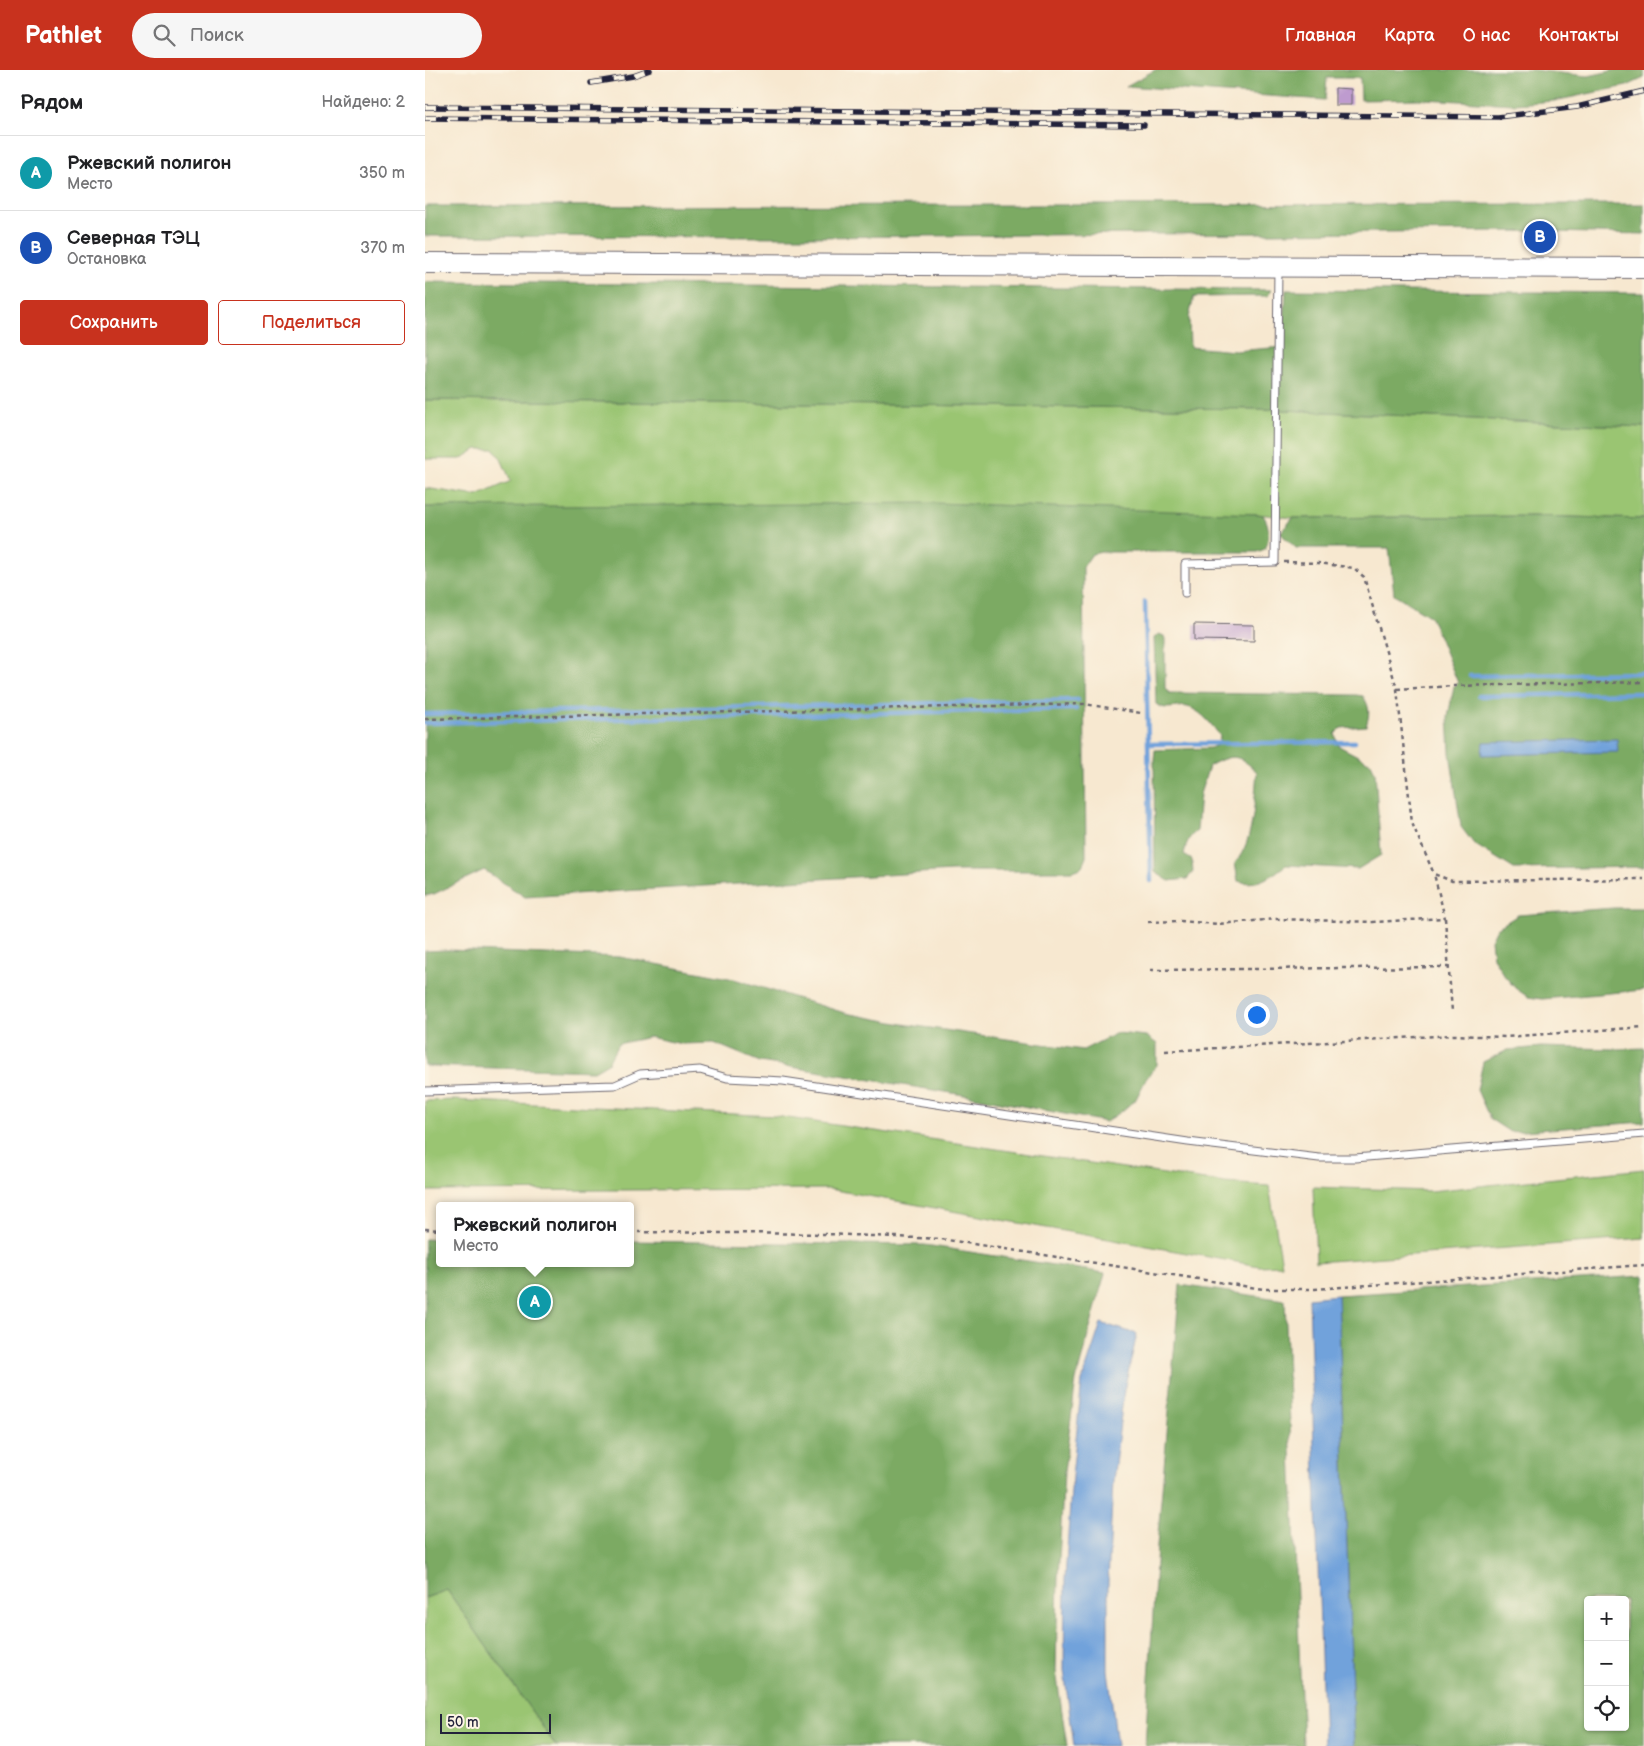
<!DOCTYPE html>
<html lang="ru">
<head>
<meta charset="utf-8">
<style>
  :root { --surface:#fff; --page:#f6f6f6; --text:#202124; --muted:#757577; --line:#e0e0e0; --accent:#c8321e }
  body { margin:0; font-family:"Balsamiq Sans",sans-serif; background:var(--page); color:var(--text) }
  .controls { position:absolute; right:15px; bottom:15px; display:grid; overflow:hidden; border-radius:5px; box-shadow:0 1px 4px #0004 }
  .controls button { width:45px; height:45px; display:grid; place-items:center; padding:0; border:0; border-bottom:1px solid var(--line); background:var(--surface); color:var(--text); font:25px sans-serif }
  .scale { position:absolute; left:15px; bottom:12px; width:111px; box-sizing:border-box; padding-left:5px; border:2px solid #22223b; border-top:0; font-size:14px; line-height:18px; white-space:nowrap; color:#22223b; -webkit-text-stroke:4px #fcf5e5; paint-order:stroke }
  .you { position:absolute; left:831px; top:944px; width:18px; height:18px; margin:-12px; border:4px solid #fff; border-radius:50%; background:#1a73e8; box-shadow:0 0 0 8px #1a73e833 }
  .badge { display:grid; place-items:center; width:32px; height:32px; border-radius:50%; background:var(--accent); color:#fff; font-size:16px; font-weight:700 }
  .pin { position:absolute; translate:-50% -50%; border:2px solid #fff; box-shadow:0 1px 5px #0006 }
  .popup { position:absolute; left:11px; top:1132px; width:198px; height:65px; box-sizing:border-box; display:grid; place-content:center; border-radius:5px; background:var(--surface); filter:drop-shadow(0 1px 4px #0005); font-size:16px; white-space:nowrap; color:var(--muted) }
  .popup b { font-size:19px; color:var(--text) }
  .popup::after { content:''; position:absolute; left:50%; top:100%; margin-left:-10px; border:10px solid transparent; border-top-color:var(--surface) }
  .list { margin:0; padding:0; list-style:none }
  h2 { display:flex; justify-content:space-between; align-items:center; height:65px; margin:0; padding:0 20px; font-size:21px }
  h2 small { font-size:16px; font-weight:400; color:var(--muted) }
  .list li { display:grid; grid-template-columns:32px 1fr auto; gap:15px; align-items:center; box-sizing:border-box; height:75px; padding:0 20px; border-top:1px solid var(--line) }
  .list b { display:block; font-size:19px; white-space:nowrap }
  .list p { margin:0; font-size:16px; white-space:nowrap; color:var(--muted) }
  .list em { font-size:16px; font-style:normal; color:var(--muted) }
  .actions { display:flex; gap:10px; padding:15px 20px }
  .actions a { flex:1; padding:11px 0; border:1px solid var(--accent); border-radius:5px; text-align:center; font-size:18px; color:var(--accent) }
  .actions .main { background:var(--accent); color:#fff }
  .icon { flex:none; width:28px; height:28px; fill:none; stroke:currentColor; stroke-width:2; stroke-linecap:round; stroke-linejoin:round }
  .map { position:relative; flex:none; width:1219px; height:1676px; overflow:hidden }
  header { display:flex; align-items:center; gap:30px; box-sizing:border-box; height:70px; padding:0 25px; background:var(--accent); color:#fff }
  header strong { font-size:24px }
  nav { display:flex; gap:28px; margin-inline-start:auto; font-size:18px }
  .search { width:350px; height:45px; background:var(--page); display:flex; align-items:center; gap:12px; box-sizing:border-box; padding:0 18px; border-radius:28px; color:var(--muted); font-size:19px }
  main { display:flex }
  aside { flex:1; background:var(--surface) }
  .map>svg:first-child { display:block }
  .green { fill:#9ac572; stroke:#5e7456 }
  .forest { fill:#7baa64; stroke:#4e6650; fill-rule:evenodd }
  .water { fill:#71a2db; stroke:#4a628b }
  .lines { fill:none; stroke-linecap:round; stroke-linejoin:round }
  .stream { stroke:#71a2db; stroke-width:4.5 }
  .building { fill:#be9bcf }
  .lane-casing { stroke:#6d676f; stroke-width:9 }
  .secondary-casing { stroke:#6d676f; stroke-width:22 }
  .path { stroke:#6d676f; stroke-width:2.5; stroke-dasharray:4 4; stroke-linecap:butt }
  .lane { stroke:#fff; stroke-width:7 }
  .secondary { stroke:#fff; stroke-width:20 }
  .rail-casing { stroke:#22223b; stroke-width:5.5 }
  .rail { stroke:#fcf5e5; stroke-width:4; stroke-dasharray:11; stroke-linecap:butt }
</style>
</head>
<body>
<header>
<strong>Pathlet</strong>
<div class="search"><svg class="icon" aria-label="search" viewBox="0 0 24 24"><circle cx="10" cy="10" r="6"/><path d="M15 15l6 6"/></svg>Поиск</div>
<nav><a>Главная</a><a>Карта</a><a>О нас</a><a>Контакты</a></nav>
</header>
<main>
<aside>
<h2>Рядом<small>Найдено: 2</small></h2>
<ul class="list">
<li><span class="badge" style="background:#0f9aa8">A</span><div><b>Ржевский полигон</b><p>Место</p></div><em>350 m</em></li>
<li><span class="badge" style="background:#1a4fb4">B</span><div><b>Северная ТЭЦ</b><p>Остановка</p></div><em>370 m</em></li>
</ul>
<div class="actions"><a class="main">Сохранить</a><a>Поделиться</a></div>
</aside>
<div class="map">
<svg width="1219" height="1676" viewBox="0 0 1219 1676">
  <rect width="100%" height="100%" fill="#fcf5e5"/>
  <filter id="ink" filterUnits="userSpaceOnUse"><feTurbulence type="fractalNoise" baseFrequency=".02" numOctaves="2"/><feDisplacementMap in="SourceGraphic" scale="10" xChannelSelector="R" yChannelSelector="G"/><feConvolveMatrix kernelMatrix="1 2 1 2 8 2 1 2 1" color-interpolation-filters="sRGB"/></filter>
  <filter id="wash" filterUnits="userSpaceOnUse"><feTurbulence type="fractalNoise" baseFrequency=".0096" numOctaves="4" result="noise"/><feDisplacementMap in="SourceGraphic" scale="20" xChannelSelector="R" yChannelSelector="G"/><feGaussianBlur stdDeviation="1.12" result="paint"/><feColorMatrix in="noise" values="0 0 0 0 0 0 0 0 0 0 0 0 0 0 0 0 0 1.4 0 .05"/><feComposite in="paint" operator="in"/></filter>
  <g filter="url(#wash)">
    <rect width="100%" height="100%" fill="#f7e8d0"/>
    <g class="green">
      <polygon points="0,330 837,339 1219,357 1219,449 1107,446 868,448 832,444 0,437 0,418 52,426 86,411 76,389 69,379 52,379 36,389 0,389"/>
      <polygon points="29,1030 350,1046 800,1113 844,1116 857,1195 834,1196 404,1119 0,1121 0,1031"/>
      <polygon points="1219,1099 1219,1168 891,1192 888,1117 1005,1121"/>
      <polygon points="22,1520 131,1676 0,1676 0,1528"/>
    </g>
    <g class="forest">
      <polygon points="730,0 1107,0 1163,6 1191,0 1219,0 1219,8 1202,16 1167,23 1129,31 1089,34 998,29 936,30 935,8 902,8 900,30 701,16"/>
      <polygon points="1219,134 1219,164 1075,161 381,167 0,166 0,136"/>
      <polygon points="0,212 846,220 843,226 769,227 764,247 765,277 810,281 858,277 861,220 1219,223 1219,357 837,339 0,330"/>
      <path d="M510,433L832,444L838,445C845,455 845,469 840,479L832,482H677L667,484L658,497L661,787L656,798L648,801H527L100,827L59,800L9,824L0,826V437Z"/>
      <polygon points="1107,446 1219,449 1219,797 1089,799 1049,774 1036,757 1025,683 1023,647 1029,616 1033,613 1006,547 969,524 964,478 871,478 855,463 868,448"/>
      <path d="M734,564L739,566L740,569V618L744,623L931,625L938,626C945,637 945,644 941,656L916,658L910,664L914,676L946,693L950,702L956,785L933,799L861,795C846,806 833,817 813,811L810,793C830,770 829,730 832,702C813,684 808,683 784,696L775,724L772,761C763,767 761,774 759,785L767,790L768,802L762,809L744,811L730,802L729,689L730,680L785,678L793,675L795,666C788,656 778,643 766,638C755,633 741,643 731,634L729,568Z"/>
      <polygon points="1189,838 1219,838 1219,920 1117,929 1103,927 1090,918 1078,904 1068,887 1066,870 1072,858 1093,845"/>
      <polygon points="23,880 195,887 309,909 420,943 478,954 658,980 692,963 721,966 732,974 732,995 721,1009 711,1029 697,1041 681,1052 545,1026 335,992 289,973 257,974 224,967 193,974 183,993 169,1001 0,996 0,881"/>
      <polygon points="1116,977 1191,979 1219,978 1219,1052 1085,1062 1065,1049 1052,1020 1058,992 1083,980"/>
      <polygon points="0,1169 15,1170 15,1193 205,1193 205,1171 500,1175 680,1203 651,1310 639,1402 633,1508 631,1601 642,1676 131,1676 22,1520 0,1528"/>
      <path d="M1219,1206V1676H929L913,1225ZM1163,1530H1200V1657H1163Z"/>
      <polygon points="755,1215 860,1230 878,1676 720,1676 732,1476"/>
    </g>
    <g class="water">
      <polygon points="1192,669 1193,682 1057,685 1058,672"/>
      <polygon points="913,1225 929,1676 899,1676 884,1228"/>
      <polygon points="676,1253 712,1264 699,1320 688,1411 683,1512 683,1600 692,1676 649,1676 639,1600 640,1508 647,1406 657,1311"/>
    </g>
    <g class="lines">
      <g class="stream">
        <polyline points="720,532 726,811"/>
        <polyline points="1045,606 1219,603"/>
        <polyline points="1054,626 1219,623"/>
        <polyline points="0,644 653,630"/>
        <polyline points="0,653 651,639"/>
        <polyline points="723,674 930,672"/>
      </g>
    </g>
    <g id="blocks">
      <g class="building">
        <polygon points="910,18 926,19 926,35 910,35"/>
        <polygon points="769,554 829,555 829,571 769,570"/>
      </g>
    </g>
  </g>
  <g filter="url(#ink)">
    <use href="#blocks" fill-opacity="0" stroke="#6d676f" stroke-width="1"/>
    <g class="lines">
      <g class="lane-casing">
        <g id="lane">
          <polyline points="760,523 760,494 850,492 853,197"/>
          <polyline points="0,1021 190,1015 215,1004 275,1000 302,1008 358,1011 763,1072 894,1088 930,1088 1219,1064"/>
        </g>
      </g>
      <g class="secondary-casing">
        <polyline id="secondary" points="0,193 1219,198"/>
      </g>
      <g class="path">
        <polyline points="859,492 893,493 929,498 939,507 972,619 987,753 1009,804 1027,811 1219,809"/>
        <polyline points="972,619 1029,616 1219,612"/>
        <polyline points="0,649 659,634 716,643"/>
        <polyline points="1020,848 1027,942"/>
        <polyline points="723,852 755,851 793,854 852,849 948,852 1020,848 1009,804"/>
        <polyline points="725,900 1023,897"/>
        <polyline points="740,981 1029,965 1080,967 1219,957"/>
        <polyline points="0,1159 15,1160"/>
        <polyline points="205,1162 402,1164 516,1169 838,1219 890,1219 1219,1195"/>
      </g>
      <use href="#lane" class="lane"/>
      <use href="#secondary" class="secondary"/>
      <g class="rail-casing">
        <g id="rail">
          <polyline points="166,13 208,6 225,0"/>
          <polyline points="0,37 1073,47 1152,37 1219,21"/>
          <polyline points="0,48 719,55"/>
        </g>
      </g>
      <use href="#rail" class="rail"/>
    </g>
  </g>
</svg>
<div class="controls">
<button>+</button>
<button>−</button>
<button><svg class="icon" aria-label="locate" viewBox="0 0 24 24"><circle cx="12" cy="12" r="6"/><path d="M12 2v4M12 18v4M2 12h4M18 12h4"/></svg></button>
</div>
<div class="scale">50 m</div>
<div class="you"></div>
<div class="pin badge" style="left:110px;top:1232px;background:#0f9aa8">A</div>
<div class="popup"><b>Ржевский полигон</b>Место</div>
<div class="pin badge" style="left:1115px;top:167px;background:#1a4fb4">B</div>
</div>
</main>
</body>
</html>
